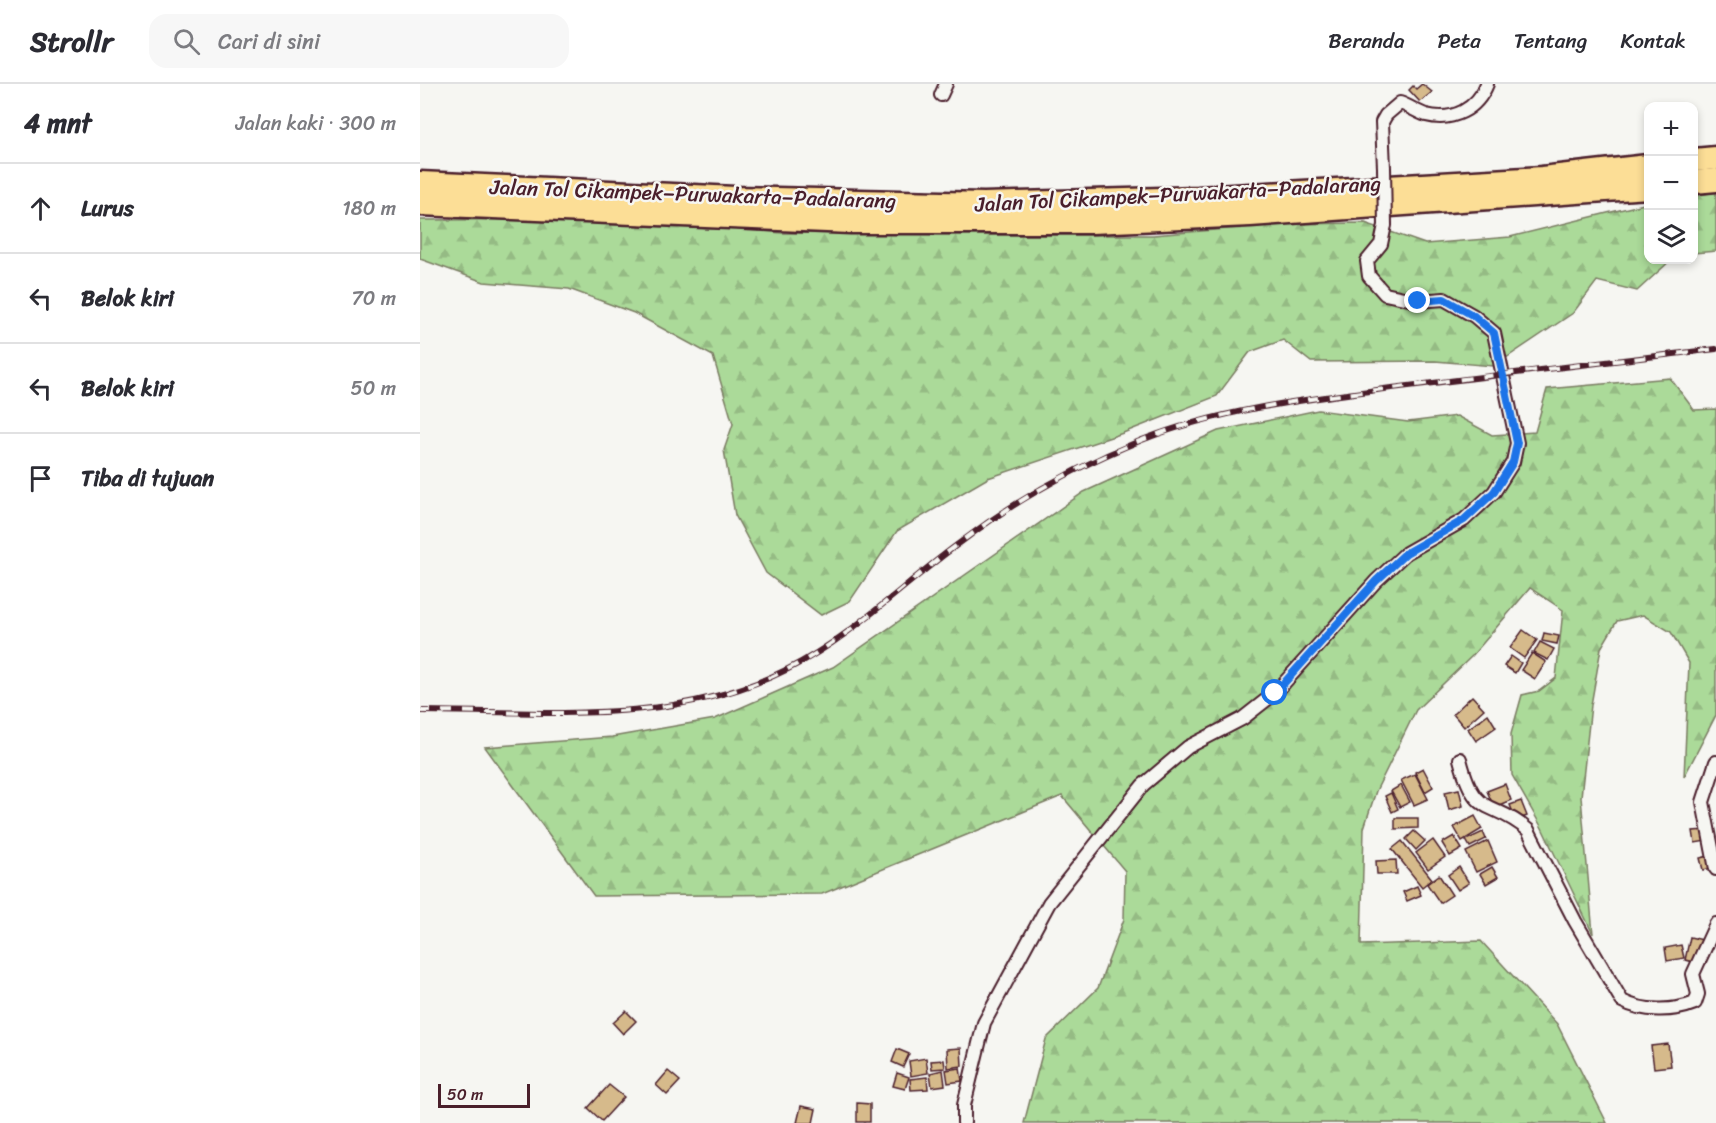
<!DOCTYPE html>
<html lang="id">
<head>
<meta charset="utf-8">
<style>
  :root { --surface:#fff; --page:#f7f7f7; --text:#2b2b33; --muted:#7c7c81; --line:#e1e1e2 }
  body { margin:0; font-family:Sriracha,sans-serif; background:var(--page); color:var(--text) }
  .controls { position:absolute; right:18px; top:18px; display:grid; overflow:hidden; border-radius:12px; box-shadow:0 3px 9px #0003 }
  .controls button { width:54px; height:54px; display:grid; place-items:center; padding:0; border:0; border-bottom:2px solid var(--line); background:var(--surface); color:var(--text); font:30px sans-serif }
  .scale { position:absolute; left:18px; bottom:15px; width:92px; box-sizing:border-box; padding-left:6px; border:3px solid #4a1f2b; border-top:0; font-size:16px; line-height:21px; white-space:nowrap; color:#4a1f2b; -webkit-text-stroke:4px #f6f6f2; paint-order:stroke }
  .stop { position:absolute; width:18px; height:18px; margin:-14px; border:4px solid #1a73e8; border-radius:50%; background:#fff }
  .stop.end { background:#1a73e8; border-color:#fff; box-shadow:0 2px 6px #0008 }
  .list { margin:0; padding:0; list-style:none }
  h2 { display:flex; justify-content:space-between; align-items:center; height:78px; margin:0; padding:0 24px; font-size:26px }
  h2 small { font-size:20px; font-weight:400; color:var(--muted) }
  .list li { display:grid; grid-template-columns:39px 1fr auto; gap:18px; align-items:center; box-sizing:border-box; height:90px; padding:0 24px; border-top:2px solid var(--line) }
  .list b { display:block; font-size:22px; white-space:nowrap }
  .list em { font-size:20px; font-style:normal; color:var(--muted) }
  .icon { flex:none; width:33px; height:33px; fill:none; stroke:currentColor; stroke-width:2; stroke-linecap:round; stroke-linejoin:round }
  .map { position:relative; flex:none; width:1296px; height:1039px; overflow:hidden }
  header { display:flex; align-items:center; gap:36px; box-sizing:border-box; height:84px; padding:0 30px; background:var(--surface); border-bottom:2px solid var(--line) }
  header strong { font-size:28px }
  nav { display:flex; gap:33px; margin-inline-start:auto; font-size:21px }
  .search { width:420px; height:54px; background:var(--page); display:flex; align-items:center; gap:15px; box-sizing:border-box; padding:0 21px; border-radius:18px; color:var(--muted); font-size:22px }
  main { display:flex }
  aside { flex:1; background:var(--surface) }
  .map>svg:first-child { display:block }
  .forest { fill:url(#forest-firs); stroke:#7a7c62; stroke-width:1.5 }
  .building { fill:#d6ba8b; stroke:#4a1f2b; stroke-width:1.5 }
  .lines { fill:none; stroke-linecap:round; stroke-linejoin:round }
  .street-casing { stroke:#4a1f2b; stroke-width:16 }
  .highway-casing { stroke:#4a1f2b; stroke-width:27 }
  .street { stroke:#f6f6f2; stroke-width:12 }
  .highway { stroke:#fcde96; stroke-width:22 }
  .rail-casing { stroke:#4a1f2b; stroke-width:6 }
  .rail { stroke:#f6f6f2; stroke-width:4; stroke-dasharray:11; stroke-linecap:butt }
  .street-bridge-casing { stroke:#4a1f2b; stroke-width:16; stroke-linecap:butt }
  .street-bridge { stroke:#f6f6f2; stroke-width:12 }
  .route { stroke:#1a73e8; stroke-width:8 }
  .labels { text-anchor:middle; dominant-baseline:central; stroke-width:5; stroke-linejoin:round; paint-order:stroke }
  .street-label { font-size:21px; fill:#4a1f2b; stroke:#f6f6f2 }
</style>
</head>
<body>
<header>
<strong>Strollr</strong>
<div class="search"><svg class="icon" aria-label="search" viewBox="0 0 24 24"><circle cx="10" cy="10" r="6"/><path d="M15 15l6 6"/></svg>Cari di sini</div>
<nav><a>Beranda</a><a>Peta</a><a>Tentang</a><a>Kontak</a></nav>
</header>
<main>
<aside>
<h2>4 mnt<small>Jalan kaki · 300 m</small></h2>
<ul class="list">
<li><svg class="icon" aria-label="ahead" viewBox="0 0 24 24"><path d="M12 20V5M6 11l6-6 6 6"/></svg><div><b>Lurus</b></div><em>180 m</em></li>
<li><svg class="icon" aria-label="left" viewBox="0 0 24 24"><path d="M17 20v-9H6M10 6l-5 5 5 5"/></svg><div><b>Belok kiri</b></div><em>70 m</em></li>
<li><svg class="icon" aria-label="left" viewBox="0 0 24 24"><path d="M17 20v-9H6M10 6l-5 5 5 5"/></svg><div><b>Belok kiri</b></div><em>50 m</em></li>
<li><svg class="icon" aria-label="arrive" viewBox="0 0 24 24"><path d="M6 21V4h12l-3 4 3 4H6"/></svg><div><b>Tiba di tujuan</b></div></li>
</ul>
</aside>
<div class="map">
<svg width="1296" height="1039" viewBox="0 0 1296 1039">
  <defs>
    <pattern id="forest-firs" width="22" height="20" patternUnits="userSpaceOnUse" patternTransform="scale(1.5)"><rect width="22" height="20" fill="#abda99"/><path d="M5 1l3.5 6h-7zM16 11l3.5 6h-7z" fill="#95bb84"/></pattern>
  </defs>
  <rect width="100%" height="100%" fill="#f6f6f2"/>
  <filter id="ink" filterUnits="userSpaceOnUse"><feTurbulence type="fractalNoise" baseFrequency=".0167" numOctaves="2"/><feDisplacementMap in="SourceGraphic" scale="12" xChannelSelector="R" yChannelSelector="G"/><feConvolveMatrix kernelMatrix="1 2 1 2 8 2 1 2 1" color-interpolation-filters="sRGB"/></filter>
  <g filter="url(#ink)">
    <g class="forest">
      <polygon points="1296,108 1296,167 1274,169 1274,112"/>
      <polygon points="1228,119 1228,176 1251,176 1217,207 1177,197 1153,229 1074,282 1015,277 891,278 863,256 830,268 797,312 703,349 568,394 477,447 430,517 401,531 346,489 315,431 304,366 313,340 293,272 214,229 149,205 64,198 0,175 0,136 204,135 362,149 566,151 733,151 868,140 945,139 1005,160 1090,153"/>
      <polygon points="1250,294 1274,326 1296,325 1296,631 1264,693 1269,579 1251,548 1223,531 1197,537 1181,564 1171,621 1161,713 1173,850 1122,744 1092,691 1091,650 1102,611 1119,607 1136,594 1143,526 1110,504 1052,572 996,626 956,707 944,744 941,861 1061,857 1137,940 1187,1039 604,1039 626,955 678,904 704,835 705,787 642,712 402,810 174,812 65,663 192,653 295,635 413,583 664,408 798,347 898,326 988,338 1037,332 1072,351 1115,348 1127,305"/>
    </g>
    <g class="building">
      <polygon points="1002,0 1012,8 1000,18 989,6 993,2 996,5"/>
      <polygon points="1103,546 1117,556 1104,574 1090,564"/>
      <polygon points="1124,549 1139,552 1137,560 1122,557"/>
      <polygon points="1120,558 1134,565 1128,576 1114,569"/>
      <polygon points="1112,569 1126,578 1115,595 1101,586"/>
      <polygon points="1091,572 1101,579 1095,589 1084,582"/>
      <polygon points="1052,612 1064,625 1044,643 1033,630"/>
      <polygon points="1068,630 1076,643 1056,657 1048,645"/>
      <polygon points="1003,684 1013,703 1005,708 995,688"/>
      <polygon points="995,690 1008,715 994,721 981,696"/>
      <polygon points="1085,700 1091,716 1074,723 1067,707"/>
      <polygon points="981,701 990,718 980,723 971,707"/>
      <polygon points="1039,705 1043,722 1029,726 1025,708"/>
      <polygon points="971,709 978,725 972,728 965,712"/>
      <polygon points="1101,717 1107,732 1096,736 1090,721"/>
      <polygon points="1055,732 1062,745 1042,757 1034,743"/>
      <polygon points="975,734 998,734 998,744 975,745"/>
      <polygon points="1285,746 1287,757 1275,759 1273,747"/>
      <polygon points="994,747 1005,757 996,766 986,755"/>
      <polygon points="1063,748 1066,755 1050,763 1046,756"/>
      <polygon points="1034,752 1042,765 1030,772 1022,759"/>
      <polygon points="1013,756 1025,773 1008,785 996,769"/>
      <polygon points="982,757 1012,795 1002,803 972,765"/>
      <polygon points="1068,757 1077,778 1056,788 1046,768"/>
      <polygon points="1289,772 1292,784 1283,786 1280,774"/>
      <polygon points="976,776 977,790 957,790 956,777"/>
      <polygon points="1039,783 1049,799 1038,806 1028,791"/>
      <polygon points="1072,783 1078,793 1066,800 1060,790"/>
      <polygon points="1019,791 1032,811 1020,819 1007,800"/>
      <polygon points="997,802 1001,811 987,817 983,808"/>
      <polygon points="1270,853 1283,856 1278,879 1265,876"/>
      <polygon points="1261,861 1264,874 1247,877 1245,864"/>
      <polygon points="206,927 216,937 203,950 193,939"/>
      <polygon points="1248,960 1251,982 1234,984 1231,962"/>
      <polygon points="541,964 542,982 528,984 527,965"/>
      <polygon points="477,965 489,970 483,983 472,978"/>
      <polygon points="506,974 508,989 491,992 489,977"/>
      <polygon points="524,976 525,984 512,985 511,977"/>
      <polygon points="540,984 542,997 528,999 526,986"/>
      <polygon points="523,986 525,1001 512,1003 510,989"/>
      <polygon points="248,987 260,997 247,1011 236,1001"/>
      <polygon points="477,989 489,993 485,1005 473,1002"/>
      <polygon points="507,993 508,1005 491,1006 490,995"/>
      <polygon points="189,1001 204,1013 182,1037 168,1024"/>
      <polygon points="437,1019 450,1020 450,1038 437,1038"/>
      <polygon points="381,1022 396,1025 393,1039 377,1039"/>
    </g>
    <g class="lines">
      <g class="street-casing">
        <g id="street">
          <polyline points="521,11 526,0"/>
          <path d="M964,84L962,38L966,31L980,19C989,22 997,28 1006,31C1033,38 1057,25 1067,0"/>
          <path d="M1040,675C1056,737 1071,714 1108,746L1155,837L1202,917C1223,928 1253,928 1275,919L1278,910L1273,890L1296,840"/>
          <polyline points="1296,678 1283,718 1296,785"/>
          <polyline points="544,1039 544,1021 564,939 629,819 723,701 768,663 822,635 855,609 956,497 986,469 1044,436 1074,408 1093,378 1097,359 1074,249 1054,232 1024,215 998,217 965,210 949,192 947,177 961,160 965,141"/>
        </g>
      </g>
      <g class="highway-casing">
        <g id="highway">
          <polyline points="1274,76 1296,74"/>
          <polyline points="1274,98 1296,96"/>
          <polyline points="0,99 315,114 564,120 778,114 1122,94 1228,82"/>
          <polyline points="0,120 431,138 671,138 830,131 1228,103"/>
        </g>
      </g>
      <use href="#street" class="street"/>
      <use href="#highway" class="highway"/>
      <g class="rail-casing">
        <path id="rail" d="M0,627C124,627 253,643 368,585C432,553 483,500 541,458C596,416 657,382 722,356C801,325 888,315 972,304C1080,290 1188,278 1296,265"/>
      </g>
      <use href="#rail" class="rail"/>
      <g class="street-bridge-casing">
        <polyline id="street-bridge" points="964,84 965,141"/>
      </g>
      <use href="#street-bridge" class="street-bridge"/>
    </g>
  </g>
  <g class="lines" filter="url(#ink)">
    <polyline class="route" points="855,609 956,497 986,469 1044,436 1074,408 1093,378 1097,359 1074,249 1054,232 1024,215 998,217"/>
  </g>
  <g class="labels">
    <g class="street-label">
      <text transform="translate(273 110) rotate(2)">Jalan Tol Cikampek–Purwakarta–Padalarang</text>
      <text transform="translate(758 110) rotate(-3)">Jalan Tol Cikampek–Purwakarta–Padalarang</text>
    </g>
  </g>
</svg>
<div class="controls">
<button>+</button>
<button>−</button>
<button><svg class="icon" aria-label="layers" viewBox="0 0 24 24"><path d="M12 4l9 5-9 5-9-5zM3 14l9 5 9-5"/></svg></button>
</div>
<div class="scale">50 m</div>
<div class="stop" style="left:855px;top:609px"></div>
<div class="stop end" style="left:998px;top:217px"></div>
</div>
</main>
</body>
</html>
